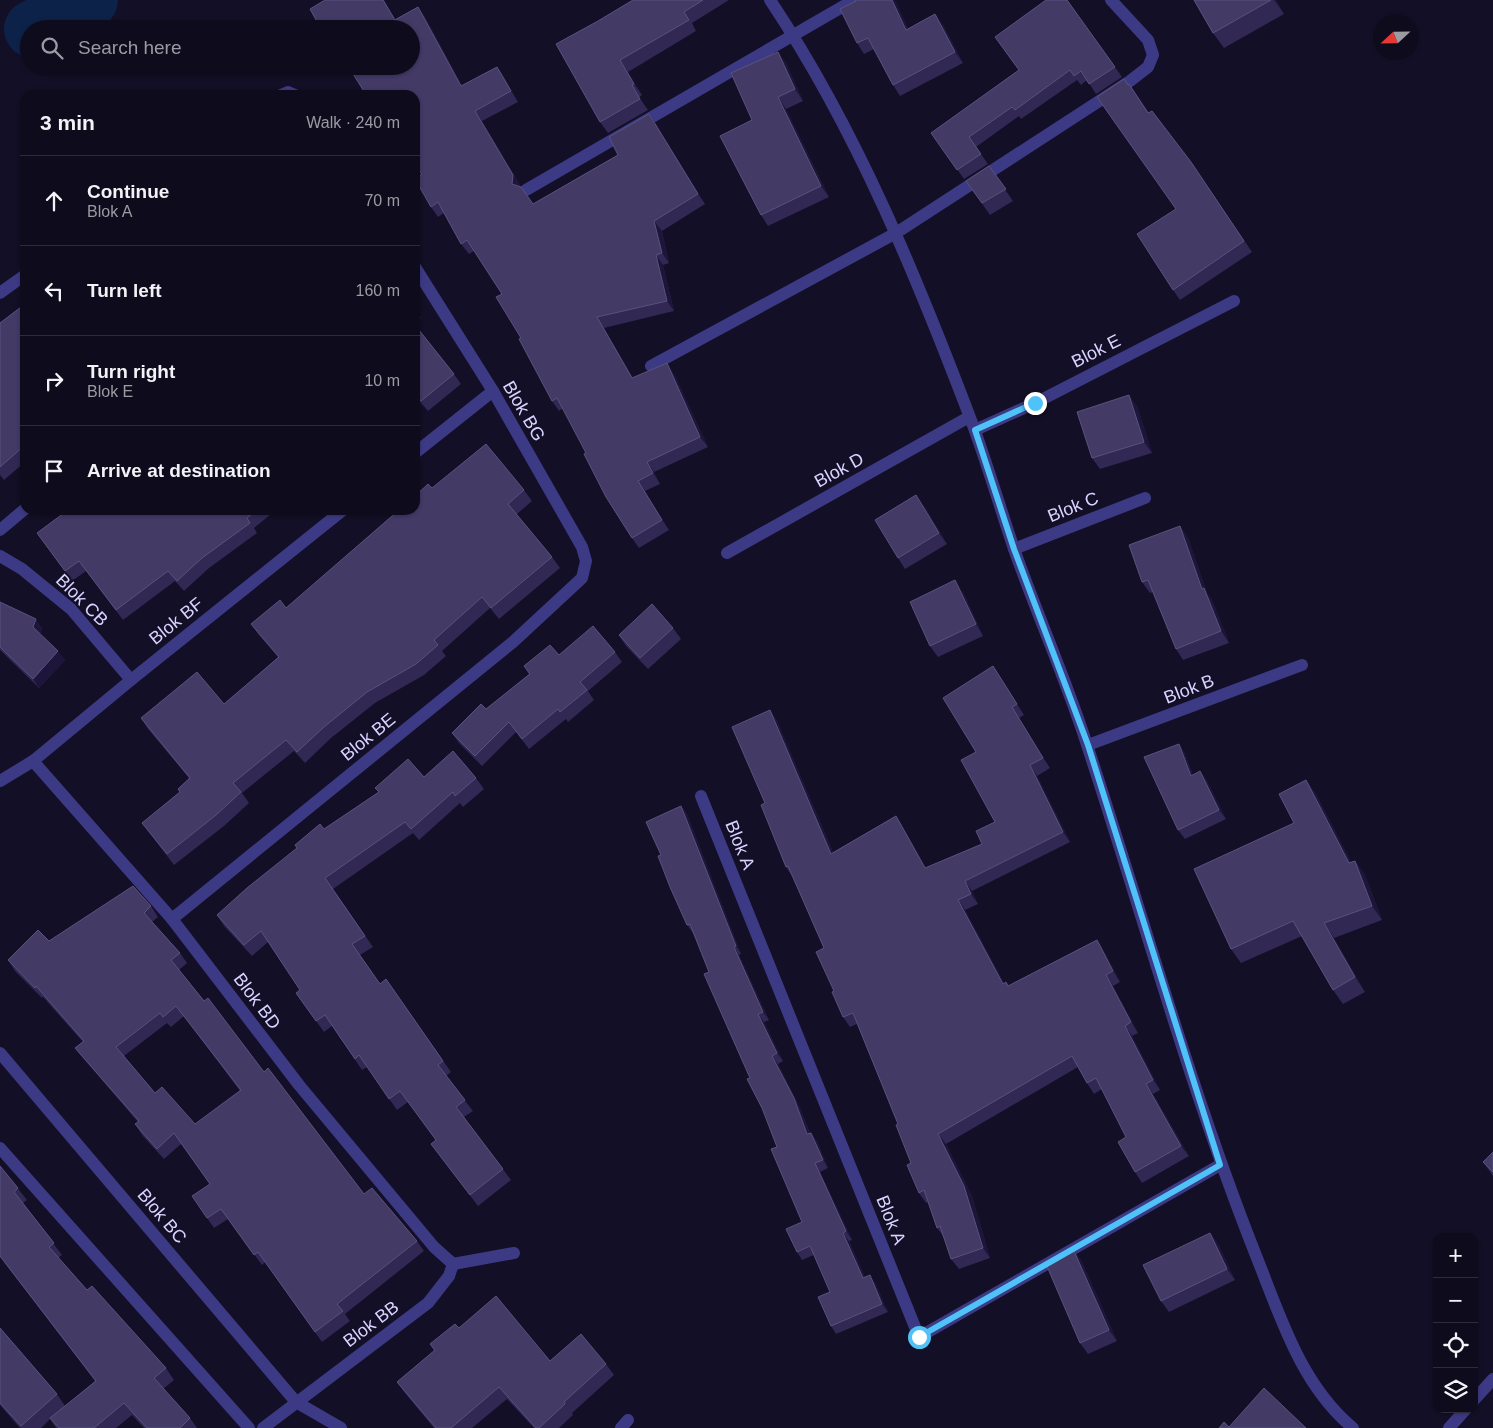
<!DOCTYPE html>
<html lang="en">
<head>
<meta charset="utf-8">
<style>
  :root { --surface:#0e0b1c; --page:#171425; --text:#f1f3f6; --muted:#9b9ba3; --line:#2e2b3b }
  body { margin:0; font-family:Helvetica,sans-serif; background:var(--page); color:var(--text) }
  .controls { position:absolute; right:15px; bottom:15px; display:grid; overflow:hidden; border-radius:10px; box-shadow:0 1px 4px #0004 }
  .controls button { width:45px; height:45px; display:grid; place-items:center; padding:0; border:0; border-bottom:1px solid var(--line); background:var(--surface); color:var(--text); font:25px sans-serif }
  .compass { position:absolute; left:1373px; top:15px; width:45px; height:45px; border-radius:50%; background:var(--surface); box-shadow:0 1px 4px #0004; rotate:248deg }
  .stop { position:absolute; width:15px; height:15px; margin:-11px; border:4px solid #4fc3f7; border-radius:50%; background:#fff }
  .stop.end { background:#4fc3f7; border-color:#fff; box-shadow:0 1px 5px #0008 }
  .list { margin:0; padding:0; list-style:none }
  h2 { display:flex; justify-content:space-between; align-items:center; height:65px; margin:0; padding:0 20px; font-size:21px }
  h2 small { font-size:16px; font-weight:400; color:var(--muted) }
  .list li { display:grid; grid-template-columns:32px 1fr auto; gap:15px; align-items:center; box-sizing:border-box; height:90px; padding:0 20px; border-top:1px solid var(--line) }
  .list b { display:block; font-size:19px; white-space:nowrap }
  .list p { margin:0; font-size:16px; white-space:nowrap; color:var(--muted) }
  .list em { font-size:16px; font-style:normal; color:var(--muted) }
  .icon { flex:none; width:28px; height:28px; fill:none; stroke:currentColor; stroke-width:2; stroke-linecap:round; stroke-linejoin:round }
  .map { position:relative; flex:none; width:1493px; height:1428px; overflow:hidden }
  .search { position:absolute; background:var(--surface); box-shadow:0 1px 4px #0004; left:20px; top:20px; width:400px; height:55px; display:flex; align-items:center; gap:12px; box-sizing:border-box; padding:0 18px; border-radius:28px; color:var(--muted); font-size:19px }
  .panel { position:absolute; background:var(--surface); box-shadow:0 1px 4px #0004; left:20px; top:90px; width:400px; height:425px; border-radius:15px }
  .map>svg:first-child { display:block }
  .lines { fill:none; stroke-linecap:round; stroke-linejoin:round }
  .river { stroke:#0c2248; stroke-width:58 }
  .minor { stroke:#3d3a85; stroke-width:12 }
  .wall { fill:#312854; fill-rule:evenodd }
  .shaded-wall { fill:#1d163a }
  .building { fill:#433a66; stroke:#5a527e; fill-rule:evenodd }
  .route { stroke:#4fc3f7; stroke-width:6 }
  .labels { text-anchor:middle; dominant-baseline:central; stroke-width:4; stroke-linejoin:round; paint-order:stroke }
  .street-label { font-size:18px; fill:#d9d4ff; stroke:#130f26 }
</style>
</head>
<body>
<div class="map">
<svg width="1493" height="1428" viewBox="0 0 1493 1428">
  <rect width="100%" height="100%" fill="#130f26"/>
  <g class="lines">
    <polyline class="river" points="33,29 89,0"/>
    <g class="minor">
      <path d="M770,0C858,132 918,280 974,428C988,467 1000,507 1013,546C1037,615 1067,681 1089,751C1144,918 1190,1089 1255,1253C1280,1315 1300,1384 1353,1428"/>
      <polyline points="281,95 288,92 295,95"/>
      <polyline points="526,190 854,0"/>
      <polyline points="0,293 25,275"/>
      <polyline points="651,366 896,233 1130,81 1148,67 1153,55 1148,40 1111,0"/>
      <polyline points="975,430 1035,403 1234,301"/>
      <polyline points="415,453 493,391"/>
      <polyline points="0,530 25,509"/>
      <polyline points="1014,549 1145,498"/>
      <polyline points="727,553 969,417"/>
      <polyline points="0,556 22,569 71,609 131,680"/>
      <polyline points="1088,745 1302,665"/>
      <polyline points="33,761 172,919 299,1085 434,1247 453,1264"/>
      <polyline points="0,781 33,761 131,680 343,510"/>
      <polyline points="701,796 919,1337 1220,1165"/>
      <polyline points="172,919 513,642 582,578 586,561 582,547 493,391 415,267"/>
      <polyline points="0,1053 296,1402 341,1428"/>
      <polyline points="0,1148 249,1428"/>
      <polyline points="453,1264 514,1253"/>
      <polyline points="1474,1400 1493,1379"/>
      <polyline points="263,1428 428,1303 449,1276 453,1264"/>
      <polyline points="621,1428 628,1420"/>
      <polyline points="1449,1428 1466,1409"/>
    </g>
  </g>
  <g class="wall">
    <polygon points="325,0 384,0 395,19 418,7 425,17 462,86 497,67 504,77 518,102 482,121 520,185 520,187 533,204 618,155 649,114 656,124 705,204 662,231 669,263 663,265 674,311 604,328 633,378 674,374 708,447 654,472 660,484 645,491 669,530 639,548 632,538 563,408 559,411 552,401 521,338 502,294 474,251 469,254 461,244 444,213 438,217 431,207 422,175 365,93"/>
    <polygon points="633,0 729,0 692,23 696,31 628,72 642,95 639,97 648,110 608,133 600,122 598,21"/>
    <polygon points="1067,0 1122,77 1096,94 1087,80 1081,85 1077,80 1021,119 1019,116 976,147 988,164 964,179 931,133 1019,70"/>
    <polygon points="1194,0 1276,0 1284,14 1224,48 1213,33"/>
    <polygon points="856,1 908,29 943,25 963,63 900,96 893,85 874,49 864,54 857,43"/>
    <polygon points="778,52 786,63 803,101 786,109 829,197 768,226 761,215"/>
    <polygon points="1129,84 1149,113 1191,162 1252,252 1180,300 1173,290 1176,209 1128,85"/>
    <polygon points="989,166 1013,201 990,215 966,181"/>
    <polygon points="25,304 25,462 4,480 0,475 0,323"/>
    <polygon points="415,308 421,318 415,322"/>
    <polygon points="415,325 454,374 461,384 428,411 415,396"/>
    <polygon points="1137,406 1152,453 1100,469 1092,458"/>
    <polygon points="432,488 524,490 532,501 516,515 552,557 560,568 499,619 490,608 442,651 446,656 424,675 375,703 331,738 305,763 294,751 242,793 249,803 224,826 174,865 142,823 180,792 178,789 189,778 148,729 141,718 224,704 278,657 259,635 251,624 286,608"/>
    <polygon points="924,506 947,544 905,569 898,558"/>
    <polygon points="68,510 276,510 254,528 257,533 209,568 184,591 175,581 123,620 86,571 72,581 37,533"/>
    <polygon points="1180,526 1188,538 1207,593 1212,600 1229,643 1183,660 1176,649 1153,592 1150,593 1142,582"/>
    <polygon points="963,592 983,636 938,657 930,646"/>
    <polygon points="0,602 42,628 40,634 65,660 39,688 0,650"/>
    <polygon points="673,628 681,639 648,669 626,646 619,635"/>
    <polygon points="615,652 622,662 588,691 594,700 568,722 566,719 529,749 516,732 482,766 459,743 452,733 486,709 529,674 524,666 559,655"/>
    <polygon points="993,666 1024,715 1019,718 1050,768 1037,776 1070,842 972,891 978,904 965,910 1004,983 1006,982 1009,986 1097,940 1104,951 1120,982 1113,986 1138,1033 1132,1036 1160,1090 1153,1094 1189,1156 1142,1183 1135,1172 1126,1137 1102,1089 1094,1094 1087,1083 1078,1067 946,1144 972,1196 990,1258 959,1269 951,1259 944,1237 937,1228 928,1202 926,1203 919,1193 911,1163 898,1124 857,1024 850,1027 843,1017 834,991 824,948 792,876 786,867 765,803 770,710 777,721 833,852 896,816 903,827 926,868 982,844 995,822 976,752"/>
    <polygon points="1179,744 1185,754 1193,775 1200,771 1207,781 1226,819 1185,839 1178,830"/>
    <polygon points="424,777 476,778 484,789 463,807 460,803 419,840 413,833 333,889 373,947 360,955 380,984 386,979 451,1072 446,1076 473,1111 464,1117 511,1180 478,1206 431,1144 436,1140 408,1102 397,1110 367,1067 362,1070 332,1026 324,1032 296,993 300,990 268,942 252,956 224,926 217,915 324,829 379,792 375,788"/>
    <polygon points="1306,780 1316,794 1351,862 1355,861 1365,875 1382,920 1334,938 1365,992 1343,1004 1333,990 1302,936 1241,963 1231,949 1294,823"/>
    <polygon points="681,806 687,814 741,954 739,955 769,1020 764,1022 783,1061 778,1064 799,1106 810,1133 817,1141 828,1168 820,1172 852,1240 849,1241 865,1277 875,1283 888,1312 836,1334 831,1326 830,1292 814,1255 802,1260 797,1252 802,1222 777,1147 709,972 693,933 687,925 661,855"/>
    <path d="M151,906L158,917L152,922L180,953L187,963L179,970L364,1194L417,1241L424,1251L345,1314L350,1321L322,1342L265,1262L262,1265L228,1219L214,1228L207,1218L210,1184L181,1144L164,1159L142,1135L135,1124L138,1122L83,1058L75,1048L83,1042L43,997L42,998L15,971L8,960L49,941ZM184,1016L240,1091L195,1124L155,1093L124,1056L167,1023L171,1027Z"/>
    <polygon points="1493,1152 1493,1176 1483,1162"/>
    <polygon points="0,1166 27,1200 23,1203 62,1255 58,1258 87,1290 166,1368 174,1380 163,1389 190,1418 197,1428 144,1428 132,1415 116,1428 56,1428 50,1419 41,1428 20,1428 0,1405 0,1328 57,1394 65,1406 95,1381 0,1257"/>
    <polygon points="1210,1233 1218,1244 1235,1280 1169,1312 1161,1301"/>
    <polygon points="1074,1251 1082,1262 1117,1341 1088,1354 1080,1343"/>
    <polygon points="459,1328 550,1361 606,1364 614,1375 572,1413 573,1415 559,1428 534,1428 507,1399 472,1428 434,1428 405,1393 397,1382 434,1351 430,1344"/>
  </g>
  <g class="shaded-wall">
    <polygon points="383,0 384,0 401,29 395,20"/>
    <polygon points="892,0 895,0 914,40 906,30"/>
    <polygon points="1274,0 1276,0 1284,14"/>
    <polygon points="418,7 425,17 468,97 461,86"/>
    <polygon points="935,14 943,25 963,63 955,52"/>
    <polygon points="778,52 786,63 803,101 795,89"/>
    <polygon points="620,60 628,72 642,95 634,84"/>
    <polygon points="497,67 504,77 518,102 511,91"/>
    <polygon points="778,97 786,109 829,197 821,186"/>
    <polygon points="475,111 482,121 520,185 519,194 512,184"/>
    <polygon points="649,114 656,124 705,204 698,194"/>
    <polygon points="654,221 662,231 669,263 662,253"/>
    <polygon points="656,255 663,265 674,311 667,301"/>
    <polygon points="597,317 604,328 639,389 632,378"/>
    <polygon points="667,363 674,374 708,447 700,437"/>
    <polygon points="1129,395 1137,406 1152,453 1144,442"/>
    <polygon points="647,462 654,472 660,484 653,473"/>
    <polygon points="638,481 645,491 669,530 662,520"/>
    <polygon points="916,495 924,506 947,544 939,533"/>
    <polygon points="1180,526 1188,538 1207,593 1212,600 1229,643 1221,631 1202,589"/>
    <polygon points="955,580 963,592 983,636 976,624"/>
    <polygon points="36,619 42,628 39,636 33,627"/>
    <polygon points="58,651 65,660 39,688 33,679"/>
    <polygon points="1012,707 1019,718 1050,768 1043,758"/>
    <polygon points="770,710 777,721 838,864 831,854"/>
    <polygon points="1179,744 1185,754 1197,786 1191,776"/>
    <polygon points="1030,765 1037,776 1070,842 1063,832"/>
    <polygon points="1200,771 1207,781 1226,819 1219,810"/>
    <polygon points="1306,780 1316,794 1359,878 1349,863"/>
    <polygon points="681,806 687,814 741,954 736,946"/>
    <polygon points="896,816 903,827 932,878 925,868"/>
    <polygon points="1355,861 1365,875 1382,920 1372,906"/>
    <polygon points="965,881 972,891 978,904 971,894"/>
    <polygon points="958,900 965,910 1010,994 1003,984"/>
    <polygon points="1324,923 1334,938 1365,992 1355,977"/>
    <polygon points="1097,940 1104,951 1120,982 1113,971"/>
    <polygon points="734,947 739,955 769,1020 763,1012"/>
    <polygon points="1106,975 1113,986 1138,1033 1131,1022"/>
    <polygon points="758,1014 764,1022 783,1061 777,1053"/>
    <polygon points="1125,1026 1132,1036 1160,1090 1153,1080"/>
    <polygon points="772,1056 778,1064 799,1106 813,1142 807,1134"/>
    <polygon points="1146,1084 1153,1094 1189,1156 1181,1146"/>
    <polygon points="811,1133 817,1141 828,1168 823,1160"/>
    <polygon points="938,1134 946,1144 972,1196 990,1258 983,1248"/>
    <polygon points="815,1163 820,1172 852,1240 846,1231"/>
    <polygon points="843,1233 849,1241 869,1286 863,1278"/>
    <polygon points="1210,1233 1218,1244 1235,1280 1227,1269"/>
    <polygon points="1074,1251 1082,1262 1117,1341 1109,1330"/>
    <polygon points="870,1275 875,1283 888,1312 882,1304"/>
  </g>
  <g class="building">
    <polygon points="325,0 383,0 395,20 418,7 461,86 497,67 511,91 475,111 513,175 512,184 521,187 533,204 618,155 609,137 649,114 698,194 654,221 662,253 656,255 667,301 597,317 632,378 667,363 700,437 647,462 653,473 638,481 662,520 632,538 606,497 584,454 586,453 557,398 552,401 519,339 521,338 496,297 502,294 467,240 461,244 438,202 431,207 415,179 415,178 422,174 415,165 415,95 362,95 362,94 365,93 348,66 411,66 411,29 321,29 310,9"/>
    <polygon points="633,0 703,0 684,12 689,20 620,60 634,84 632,85 640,99 600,122 556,44 598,21"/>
    <polygon points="855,0 892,0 906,30 935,14 955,52 893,85 868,38 857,43 840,9 856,1"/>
    <polygon points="1046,0 1067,0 1115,67 1089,84 1081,71 1074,76 1070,70 1015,110 1012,107 969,137 981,154 957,170 931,133 1019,70 995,37"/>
    <polygon points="1194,0 1271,0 1213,33"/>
    <polygon points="778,52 795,89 778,97 821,186 761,215 720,136 752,120 731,73"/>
    <polygon points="1124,79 1128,85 1129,84 1148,113 1152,111 1191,162 1244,241 1173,290 1137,234 1176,209 1097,97"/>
    <polygon points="989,166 1006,189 982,203 966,181"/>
    <polygon points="25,304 25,445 0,467 0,323"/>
    <polygon points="415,325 454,374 421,401 415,394"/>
    <polygon points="1129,395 1144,442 1092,458 1077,412"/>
    <polygon points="486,444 524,490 508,504 552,557 491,608 482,597 434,640 438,645 416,664 367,692 324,727 297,752 286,740 233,783 241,792 216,815 167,854 142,823 180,792 178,789 190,778 141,718 197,672 224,704 279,657 251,624 280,600 286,608 399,510 415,510 415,496 428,484 432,488"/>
    <polygon points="916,495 939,533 898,558 875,520"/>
    <polygon points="68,510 257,510 247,518 250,523 202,558 177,581 168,571 116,610 79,561 65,571 37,533"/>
    <polygon points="1180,526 1202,589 1204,588 1221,631 1176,649 1148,580 1142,582 1129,545"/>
    <polygon points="955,580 976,624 930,646 910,602"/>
    <polygon points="0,602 36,619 33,627 58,651 33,679 0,647"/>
    <polygon points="652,604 673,628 640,658 619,635"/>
    <polygon points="593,626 615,652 580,682 587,690 560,712 558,709 522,739 509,722 475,756 452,733 481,704 486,709 530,674 524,666 550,645 559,655"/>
    <polygon points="993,666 1017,704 1012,707 1043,758 1030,765 1063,832 965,881 971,894 958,900 1003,984 1006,982 1008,986 1097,940 1113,971 1106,975 1131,1022 1125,1026 1153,1080 1146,1084 1181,1146 1135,1172 1118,1142 1126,1137 1096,1078 1087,1083 1072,1056 938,1134 964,1186 983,1248 951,1259 940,1226 937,1228 924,1190 919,1193 907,1165 911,1163 896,1125 898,1124 853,1013 843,1017 832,992 834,991 816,952 824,948 788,866 786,867 761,805 765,803 732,727 770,710 831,854 896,816 925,868 982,844 976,831 995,822 961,760 976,752 943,698"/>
    <polygon points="1179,744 1191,776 1200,771 1219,810 1178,830 1144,757"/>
    <polygon points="453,751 476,778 455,796 453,792 411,829 405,822 325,878 365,936 352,944 380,984 386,979 443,1061 438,1065 465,1100 456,1107 503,1169 470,1195 431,1144 436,1140 400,1091 389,1099 359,1055 355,1059 325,1015 316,1021 296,993 300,990 261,931 244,945 217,915 247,888 297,848 295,845 320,824 324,829 379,792 375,788 408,759 424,777"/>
    <polygon points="1306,780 1349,863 1355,861 1372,906 1324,923 1355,977 1333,990 1293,921 1231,949 1194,869 1294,823 1279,794"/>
    <polygon points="681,806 736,946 734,947 763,1012 758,1014 777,1053 772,1056 794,1098 807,1134 811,1133 823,1160 815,1163 846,1231 843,1233 863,1278 870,1275 882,1304 831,1326 818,1297 830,1292 810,1246 797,1252 786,1229 802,1222 771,1149 777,1147 762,1108 747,1079 750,1078 704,974 709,972 690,924 687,925 670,887 658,856 661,855 646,822"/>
    <path d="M133,886L151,906L144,913L180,953L171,960L204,1001L208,998L264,1072L268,1068L364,1194L372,1188L417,1241L337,1304L343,1311L315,1332L258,1252L254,1255L221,1209L207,1218L192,1196L210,1184L174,1133L157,1149L135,1124L139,1121L75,1048L84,1041L36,986L35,988L8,960L38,930L49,941ZM176,1006L241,1090L195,1124L162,1087L155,1093L116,1047L160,1013L163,1017Z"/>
    <polygon points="1493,1152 1493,1172 1483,1162"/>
    <polygon points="0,1166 18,1188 14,1192 54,1243 49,1247 87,1290 92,1286 166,1368 154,1378 190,1418 180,1428 147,1428 124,1403 94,1428 59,1428 50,1418 96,1381 0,1256"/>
    <polygon points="1210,1233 1227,1269 1161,1301 1143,1265"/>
    <polygon points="1074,1251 1109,1330 1080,1343 1046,1264"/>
    <polygon points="496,1296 550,1361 581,1334 606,1364 564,1402 565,1404 539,1428 536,1428 499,1387 451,1428 436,1428 397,1382 435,1350 430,1344 455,1324 459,1328"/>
    <polygon points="0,1328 57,1394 21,1426 0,1403"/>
    <polygon points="1264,1388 1306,1428 1219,1428 1224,1422 1229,1427"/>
  </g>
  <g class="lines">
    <polyline class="route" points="919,1337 1220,1165 1088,745 1014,549 975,430 1035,403"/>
  </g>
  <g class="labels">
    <g class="street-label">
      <text transform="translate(1096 351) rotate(-27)">Blok E</text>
      <text transform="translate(524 411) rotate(60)">Blok BG</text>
      <text transform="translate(839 470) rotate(-29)">Blok D</text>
      <text transform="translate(1073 507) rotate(-22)">Blok C</text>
      <text transform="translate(82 600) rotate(45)">Blok CB</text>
      <text transform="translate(176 621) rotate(-39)">Blok BF</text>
      <text transform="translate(1189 689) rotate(-21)">Blok B</text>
      <text transform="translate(368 737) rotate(-39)">Blok BE</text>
      <text transform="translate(740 845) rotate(68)">Blok A</text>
      <text transform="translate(257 1001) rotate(53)">Blok BD</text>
      <text transform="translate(162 1216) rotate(50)">Blok BC</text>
      <text transform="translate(891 1220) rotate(68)">Blok A</text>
      <text transform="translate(371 1324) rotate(-37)">Blok BB</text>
    </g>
  </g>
</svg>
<div class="controls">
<button>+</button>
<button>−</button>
<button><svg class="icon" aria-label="locate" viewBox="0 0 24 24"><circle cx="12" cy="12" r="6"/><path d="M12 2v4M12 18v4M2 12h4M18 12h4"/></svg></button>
<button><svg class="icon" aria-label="layers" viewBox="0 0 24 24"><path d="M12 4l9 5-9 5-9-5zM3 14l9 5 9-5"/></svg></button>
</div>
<svg class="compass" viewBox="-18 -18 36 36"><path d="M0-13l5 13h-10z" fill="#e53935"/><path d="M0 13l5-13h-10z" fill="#9b9ba3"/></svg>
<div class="stop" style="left:919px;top:1337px"></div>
<div class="stop end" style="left:1035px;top:403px"></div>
<div class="search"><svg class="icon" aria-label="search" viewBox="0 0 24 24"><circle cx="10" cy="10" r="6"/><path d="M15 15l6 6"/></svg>Search here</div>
<section class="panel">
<h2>3 min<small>Walk · 240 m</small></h2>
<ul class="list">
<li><svg class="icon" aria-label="ahead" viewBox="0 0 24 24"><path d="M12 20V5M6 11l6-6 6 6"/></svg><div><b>Continue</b><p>Blok A</p></div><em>70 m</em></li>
<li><svg class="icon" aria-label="left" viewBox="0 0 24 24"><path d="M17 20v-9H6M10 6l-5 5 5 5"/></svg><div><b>Turn left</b></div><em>160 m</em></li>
<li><svg class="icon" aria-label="right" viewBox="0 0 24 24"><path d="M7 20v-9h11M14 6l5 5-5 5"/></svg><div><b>Turn right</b><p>Blok E</p></div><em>10 m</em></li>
<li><svg class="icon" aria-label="arrive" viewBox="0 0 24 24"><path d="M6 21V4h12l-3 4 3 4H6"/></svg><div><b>Arrive at destination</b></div></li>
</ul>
</section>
</div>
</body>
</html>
